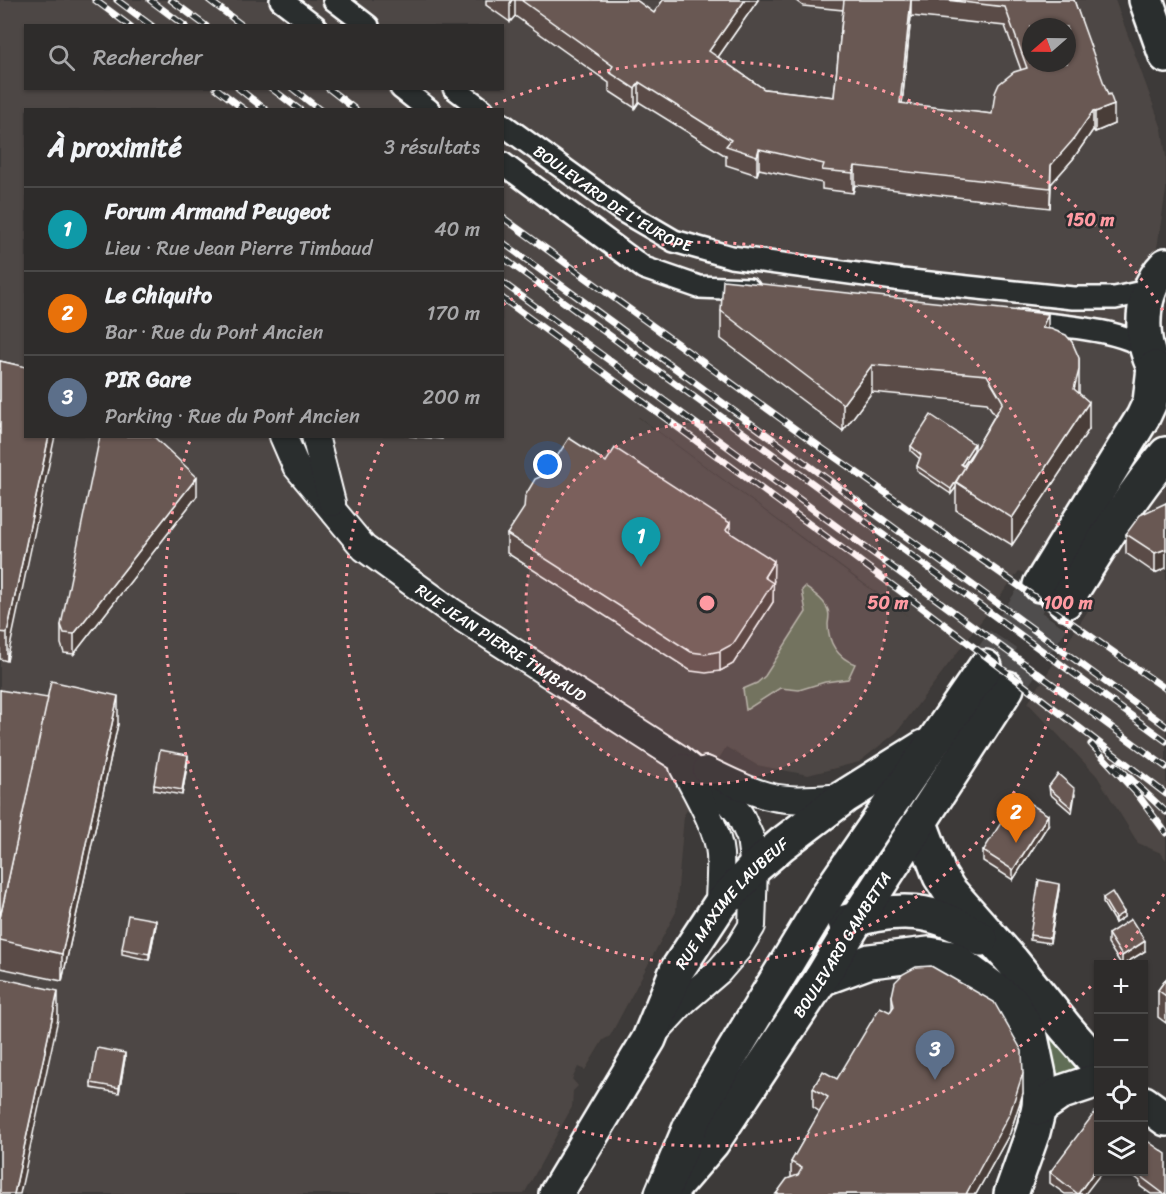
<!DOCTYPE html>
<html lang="fr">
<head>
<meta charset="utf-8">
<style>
  :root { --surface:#2e2c2b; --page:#3a3837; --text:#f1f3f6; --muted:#a7a7a9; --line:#494847; --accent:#ea580c }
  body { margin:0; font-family:Sriracha,sans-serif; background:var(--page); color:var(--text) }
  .controls { position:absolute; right:18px; bottom:18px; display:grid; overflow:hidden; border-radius:0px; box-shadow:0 2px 4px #0004 }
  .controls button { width:54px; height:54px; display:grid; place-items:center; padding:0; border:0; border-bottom:2px solid var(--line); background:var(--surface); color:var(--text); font:30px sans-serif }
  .compass { position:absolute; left:1022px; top:18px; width:54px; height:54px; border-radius:50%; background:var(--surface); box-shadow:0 2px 4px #0004; rotate:250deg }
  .you { position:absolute; left:548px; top:465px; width:21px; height:21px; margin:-15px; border:4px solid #fff; border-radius:50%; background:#1a73e8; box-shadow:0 0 0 9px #1a73e833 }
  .badge { display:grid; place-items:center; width:39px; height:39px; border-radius:50%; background:var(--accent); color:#fff; font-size:20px; font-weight:700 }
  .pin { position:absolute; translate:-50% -50px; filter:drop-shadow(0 2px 3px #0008) }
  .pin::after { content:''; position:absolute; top:32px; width:21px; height:18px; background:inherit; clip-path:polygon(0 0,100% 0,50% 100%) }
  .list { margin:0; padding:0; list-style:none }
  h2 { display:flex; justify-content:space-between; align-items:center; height:78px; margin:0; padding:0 24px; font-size:26px }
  h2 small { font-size:20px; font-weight:400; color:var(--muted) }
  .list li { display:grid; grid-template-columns:39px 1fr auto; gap:18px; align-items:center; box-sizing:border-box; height:84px; padding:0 24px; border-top:2px solid var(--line) }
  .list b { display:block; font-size:22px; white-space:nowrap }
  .list p { margin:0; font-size:20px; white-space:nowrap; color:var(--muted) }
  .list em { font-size:20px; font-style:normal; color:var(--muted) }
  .icon { flex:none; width:33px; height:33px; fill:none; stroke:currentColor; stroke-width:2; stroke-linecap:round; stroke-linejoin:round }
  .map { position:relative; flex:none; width:1166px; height:1194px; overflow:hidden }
  .search { position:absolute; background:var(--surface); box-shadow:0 2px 4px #0004; left:24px; top:24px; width:480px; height:66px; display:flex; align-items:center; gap:15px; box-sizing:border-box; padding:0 21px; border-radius:0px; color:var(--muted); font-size:22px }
  .panel { position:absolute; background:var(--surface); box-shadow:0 2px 4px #0004; left:24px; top:108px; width:480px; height:330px; border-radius:0px }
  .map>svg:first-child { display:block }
  .built { fill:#4e4744; fill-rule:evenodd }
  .green { fill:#616e56; stroke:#b0b6aa; stroke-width:1.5 }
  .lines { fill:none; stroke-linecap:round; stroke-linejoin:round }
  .primary-tunnel { stroke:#504e4d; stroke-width:33; stroke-dasharray:33 16; stroke-linecap:butt }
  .minor-casing { stroke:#fff; stroke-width:26 }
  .tertiary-casing { stroke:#fff; stroke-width:30 }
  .primary-casing { stroke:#fff; stroke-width:38 }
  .minor { stroke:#2a2d2e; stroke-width:21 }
  .tertiary { stroke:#2a2d2e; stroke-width:26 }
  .primary { stroke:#2a2d2e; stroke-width:33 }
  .rail-casing { stroke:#fff; stroke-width:7 }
  .rail { stroke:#2a2d2e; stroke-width:4.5; stroke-dasharray:14; stroke-linecap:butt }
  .wall { fill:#5a4c47; stroke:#fff; stroke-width:1.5; fill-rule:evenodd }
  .shaded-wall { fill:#4a3e39; stroke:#fff; stroke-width:1.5 }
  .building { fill:#695852; stroke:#fff; stroke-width:1.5; fill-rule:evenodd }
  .ring { fill:none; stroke:#ff9aa2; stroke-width:3; stroke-dasharray:3 6 }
  .labels { text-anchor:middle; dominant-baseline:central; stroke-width:5; stroke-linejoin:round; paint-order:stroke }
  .street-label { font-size:16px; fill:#fff; stroke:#2a2d2e }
  .centre { fill:#ff9aa2; stroke:#2a2d2e; stroke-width:3 }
  .ring-label { font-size:18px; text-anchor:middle; font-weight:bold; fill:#ff9aa2; stroke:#2a2d2e; stroke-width:5; stroke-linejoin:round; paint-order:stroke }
</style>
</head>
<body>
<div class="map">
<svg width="1166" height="1194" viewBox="0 0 1166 1194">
  <rect width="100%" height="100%" fill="#3d3a39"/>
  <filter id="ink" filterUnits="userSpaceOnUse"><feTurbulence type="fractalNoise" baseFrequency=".0167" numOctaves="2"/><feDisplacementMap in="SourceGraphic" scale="12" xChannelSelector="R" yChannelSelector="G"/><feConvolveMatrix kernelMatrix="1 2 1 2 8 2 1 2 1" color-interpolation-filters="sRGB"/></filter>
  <g filter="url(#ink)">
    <path class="built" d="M0,0H1115L1162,129L1166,157V190L1137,376L1166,396V860L1161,853L1138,843L1097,776L1028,703L1091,606L1019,571L897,732L859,762L808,775L757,765L726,747L684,815L676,912L610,1036L603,1040L585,1070L578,1067L572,1079L578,1086L573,1091L572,1107L524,1194H0ZM26,26H502V88H26ZM1031,27H1067V63H1031ZM26,110H502V436H26ZM638,417H639L911,618L856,579Z"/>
    <g class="green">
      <path d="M805,587C812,592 822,598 826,606C830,612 829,617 828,624C828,643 838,658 855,664L848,679L825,682L799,690L780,688L746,710L743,689L757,683L765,676L806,612L802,590Z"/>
      <polygon points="1046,1024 1083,1068 1055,1079 1042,1027"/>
    </g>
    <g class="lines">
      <g class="primary-tunnel">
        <polyline points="985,667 1040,585"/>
        <polyline points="1007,688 1065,602"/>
      </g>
      <g class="minor-casing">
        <g id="minor">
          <polyline points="281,0 315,26"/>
          <polyline points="334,0 368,26"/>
          <polyline points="401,88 429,110"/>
          <polyline points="454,88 483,110"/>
          <path id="s1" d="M502,124L621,210L674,241L731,257L902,280L1073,298H1115L1138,293L1150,288"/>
          <polyline points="502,163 644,268 699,287 749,289"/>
          <path d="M1021,321C1057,326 1119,328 1147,349"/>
        </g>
      </g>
      <g class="tertiary-casing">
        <g id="tertiary">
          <path id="s2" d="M283,436L296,466L364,548L451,611L679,758L724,795L740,815L750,837L754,868L752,926L738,949L719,971L684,1001L658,1029"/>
          <polyline points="315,436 332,503"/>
          <path d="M683,767C695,790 718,828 720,854C721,871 719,889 719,906"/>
          <path d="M706,770C723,778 740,787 758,793C785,803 816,799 844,797"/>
        </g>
      </g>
      <g class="primary-casing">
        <g id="primary">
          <polyline points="1146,0 1166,56"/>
          <path d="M1166,265C1135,296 1138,354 1166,386"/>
          <polyline points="1040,585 1143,417 1150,402 1154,368"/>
          <path d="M1065,602C1097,552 1127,500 1166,454"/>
          <polyline points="920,823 940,876 949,890 1012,961 1065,1027 1098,1065"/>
          <path d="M845,922C899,906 934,907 981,939"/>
          <polyline points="821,979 870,961 929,954 952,958 1013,1003 1031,1037 1039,1075 1040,1091 1039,1108 1033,1132 1011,1194"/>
          <polyline points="1144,1103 1166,1119"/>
          <polyline points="1039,1108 1062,1092 1098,1080"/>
          <path id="s3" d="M675,1186L712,1143L821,979L857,919L1007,688"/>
          <path id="s4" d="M556,1194L649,1039L677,970L719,906L754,868L782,844L844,797L924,747"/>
          <polyline points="662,1194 691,1125 710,1090 829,893 985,667"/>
        </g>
      </g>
      <use href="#minor" class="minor"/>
      <use href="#tertiary" class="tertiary"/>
      <use href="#primary" class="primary"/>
      <g class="rail-casing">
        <g id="rail">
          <polyline points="95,0 130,26"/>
          <polyline points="117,0 152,26"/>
          <polyline points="150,0 185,26"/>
          <polyline points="171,0 206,26"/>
          <polyline points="209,0 243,26"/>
          <polyline points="216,88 245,110"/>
          <polyline points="238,88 266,110"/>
          <polyline points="271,88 300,110"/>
          <polyline points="292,88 320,110"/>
          <polyline points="328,88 356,110"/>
          <polyline points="502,217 816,444 1166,689"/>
          <polyline points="502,242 1166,726"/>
          <polyline points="502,257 1166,741"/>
          <polyline points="502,282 1166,767"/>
          <polyline points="502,298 907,596 1166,794"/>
          <polyline points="1091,744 1138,795 1166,833"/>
          <polyline points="1116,765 1166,812"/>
        </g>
      </g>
      <use href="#rail" class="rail"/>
    </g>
    <g class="wall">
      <path d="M486,0H636L654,13L663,0H758L718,57L764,89L834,97L843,10L803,6L795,0H1074L1114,124L1095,132L1093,130L1073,159L1051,184L1050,208L855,185L853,193L822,189V183L759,169L757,175L726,165V156L639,102L635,108L609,91V83L515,16L510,22L486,5ZM911,16L1005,26L1021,70L992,114L902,104Z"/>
      <polygon points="721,311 1048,328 1079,393 1089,429 1012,545 956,510 956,487 951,494 917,471 917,466 920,459 911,451 911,446 974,450 963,466 965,467 995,415 987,403 872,392 843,431 721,339"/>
      <polygon points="0,361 26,367 7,661 0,659"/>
      <polygon points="409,436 442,436 442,439"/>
      <polygon points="606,462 730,533 774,581 773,583 773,602 733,664 720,671 706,673 691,671 507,553 507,534"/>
      <polygon points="197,496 74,654 64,653 61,644 61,625"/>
      <polygon points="1166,503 1155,573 1126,553 1126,534"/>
      <polygon points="0,690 118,724 62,981 0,968"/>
      <polygon points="188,760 182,795 154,790 154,785"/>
      <polygon points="1049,786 1075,794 1072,813 1050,794"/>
      <polygon points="1048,825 1013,880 983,861 983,851"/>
      <polygon points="1059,889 1050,943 1030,940 1030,935"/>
      <polygon points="1103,898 1124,917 1115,923 1103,903"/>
      <polygon points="156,925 149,960 122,954 122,949"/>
      <polygon points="1108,934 1145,951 1124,964 1121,964 1108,944"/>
      <polygon points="1166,979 1166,1023 1158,1017 1158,990"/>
      <polygon points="892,996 1023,1093 1010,1133 976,1194 776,1194 791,1178 791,1162 820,1112 813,1107 813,1088 837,1079 890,1012 892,1009"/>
      <polygon points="125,1058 119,1093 91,1088 91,1083"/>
      <polygon points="1050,1172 1085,1194 1065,1194 1050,1183"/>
      <polygon points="1135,1172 1143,1172 1166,1194 1151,1194 1140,1186 1140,1181 1135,1177"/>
    </g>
    <g class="shaded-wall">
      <polygon points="512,0 515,0 515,16 510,22 510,3"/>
      <polygon points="745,0 758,0 709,70 709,51"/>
      <polygon points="911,0 911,16 900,123 900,103"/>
      <polygon points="639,82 639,102 635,108 635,89"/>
      <polygon points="1114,105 1114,124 1095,132 1095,112"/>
      <polygon points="1093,111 1093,130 1073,159 1051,184 1050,208 1051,165"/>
      <polygon points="759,149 759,169 757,175 757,156"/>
      <polygon points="855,166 855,185 853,193 853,173"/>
      <polygon points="1048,314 1048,341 1042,328"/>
      <polygon points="1079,358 1079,398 1074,389"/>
      <polygon points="872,365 872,392 843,431 843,404"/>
      <polygon points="1089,402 1089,429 1012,545 1012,518"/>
      <polygon points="49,436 55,436 7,661 7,633"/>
      <polygon points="974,444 974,450 961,469 961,464"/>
      <polygon points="966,467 956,482 956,487 951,494 951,489"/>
      <polygon points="197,477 197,496 74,654 74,634"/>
      <polygon points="730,523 730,543 726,530"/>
      <polygon points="1166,549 1166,568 1155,573 1155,553"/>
      <polygon points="774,561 773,602 733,664 720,671 720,651"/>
      <polygon points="118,696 118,724 62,981 62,954"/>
      <polygon points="188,755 188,760 182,795 182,790"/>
      <polygon points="1048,815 1048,825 1013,880 1013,870"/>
      <polygon points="1059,884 1059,889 1050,943 1050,938"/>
      <polygon points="1124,912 1124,917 1115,923 1115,918"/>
      <polygon points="156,920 156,925 149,960 149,954"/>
      <polygon points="1145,941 1145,951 1124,964 1122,964 1122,956"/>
      <polygon points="58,991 58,1019 20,1194 14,1194"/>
      <polygon points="125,1053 125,1058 119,1093 119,1088"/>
      <polygon points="1023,1073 1023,1093 1010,1133 976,1194 966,1194"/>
      <polygon points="1098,1166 1098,1172 1102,1172 1085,1194 1078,1194"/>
    </g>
    <g class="building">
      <path d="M521,0H636L654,13L663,0H745L709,51L764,89L834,97L844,0H911L900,103L992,114L995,93L999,84L1014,72L1027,68L1005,7L946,0H1074L1108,95L1110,94L1114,105L1095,112L1093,111L1073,140L1051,165L1050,188L855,166L853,173L822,170L824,164L759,149L757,156L726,146L731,140L639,82L635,89L609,72L613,66ZM1031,27H1067V63H1031Z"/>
      <polygon points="723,280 1048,314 1042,328 1051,329 1066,335 1072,342 1079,358 1079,370 1074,389 1089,402 1012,518 956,482 1003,402 987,375 872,365 843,404 721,311"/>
      <polygon points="0,361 26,367 26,436 49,436 7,633 0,632"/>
      <polygon points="931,415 974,444 961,464 965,467 951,489 917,466 921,455 911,446"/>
      <polygon points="100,436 153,436 197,477 74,634 64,633 61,625"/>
      <polygon points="569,438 606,462 615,448 730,523 726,530 774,561 764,577 773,583 733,644 720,651 706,654 691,652 507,534 524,508 525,496 535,479 545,475"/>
      <polygon points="1166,503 1166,549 1155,553 1126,534 1140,515"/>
      <polygon points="51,681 118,696 62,954 0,940 0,918"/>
      <polygon points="0,690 48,698 0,918"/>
      <polygon points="160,750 188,755 182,790 154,785"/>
      <polygon points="1058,774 1075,789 1072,808 1050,789 1049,786"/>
      <polygon points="1018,796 1048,815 1013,870 983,851"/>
      <polygon points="1039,880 1059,884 1050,938 1030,935"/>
      <polygon points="1112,892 1124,912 1115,918 1103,898"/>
      <polygon points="128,915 156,920 149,954 122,949"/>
      <polygon points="1131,919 1145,941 1122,956 1108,934"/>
      <polygon points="931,966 994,1002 1022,1051 1023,1073 1010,1113 966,1194 776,1194 787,1179 798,1175 802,1168 791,1162 828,1097 813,1088 823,1071 837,1079 880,1007 890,1012 894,1006 892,996 895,982 903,974 916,967"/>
      <polygon points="0,978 58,991 14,1194 0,1194"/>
      <polygon points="1166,979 1166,996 1158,990"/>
      <polygon points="97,1048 125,1053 119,1088 91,1083"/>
      <polygon points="1098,1110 1098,1166 1078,1194 1050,1172 1095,1112"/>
      <polygon points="1143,1138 1166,1154 1166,1194 1164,1194 1140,1176 1143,1173 1141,1172 1143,1172"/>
    </g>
  </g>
  <circle cx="707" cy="603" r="181" fill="#ff9aa2" fill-opacity=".12"/>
  <g class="ring">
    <circle cx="707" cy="603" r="181"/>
    <path d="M503 305A361 361 0 1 1 385 439"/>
    <path d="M1164 894A542 542 0 0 1 1113 962M1097 980A542 542 0 0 1 190 440M487 108A542 542 0 0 1 1164 312"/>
  </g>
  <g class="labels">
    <g class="street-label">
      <text stroke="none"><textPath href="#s1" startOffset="134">BOULEVARD DE L'EUROPE</textPath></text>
      <text stroke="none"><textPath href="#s2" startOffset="306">RUE JEAN PIERRE TIMBAUD</textPath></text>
      <text stroke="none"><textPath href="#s4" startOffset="342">RUE MAXIME LAUBEUF</textPath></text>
      <text stroke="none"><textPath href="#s3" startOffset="294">BOULEVARD GAMBETTA</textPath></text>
    </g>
  </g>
  <circle cx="707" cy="603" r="9" class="centre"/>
  <g class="ring-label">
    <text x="1090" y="226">150 m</text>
    <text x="888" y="609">50 m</text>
    <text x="1068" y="609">100 m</text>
  </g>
</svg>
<div class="controls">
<button>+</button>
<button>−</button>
<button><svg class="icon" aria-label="locate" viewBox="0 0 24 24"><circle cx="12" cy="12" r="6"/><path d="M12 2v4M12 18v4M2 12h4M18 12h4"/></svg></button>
<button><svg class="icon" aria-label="layers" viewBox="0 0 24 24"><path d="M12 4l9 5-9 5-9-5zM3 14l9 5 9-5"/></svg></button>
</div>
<svg class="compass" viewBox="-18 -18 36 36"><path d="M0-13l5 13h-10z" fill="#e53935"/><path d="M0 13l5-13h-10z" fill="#a7a7a9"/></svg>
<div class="you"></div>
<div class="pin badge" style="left:641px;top:567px;background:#0f9aa8">1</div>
<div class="pin badge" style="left:1016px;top:843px;background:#e8710a">2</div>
<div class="pin badge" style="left:935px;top:1080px;background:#5c6f8a">3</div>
<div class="search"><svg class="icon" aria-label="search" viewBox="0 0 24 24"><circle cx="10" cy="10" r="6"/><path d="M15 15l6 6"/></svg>Rechercher</div>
<section class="panel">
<h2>À proximité<small>3 résultats</small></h2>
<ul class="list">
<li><span class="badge" style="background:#0f9aa8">1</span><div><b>Forum Armand Peugeot</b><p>Lieu · Rue Jean Pierre Timbaud</p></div><em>40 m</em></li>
<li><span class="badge" style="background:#e8710a">2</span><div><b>Le Chiquito</b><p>Bar · Rue du Pont Ancien</p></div><em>170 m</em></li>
<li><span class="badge" style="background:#5c6f8a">3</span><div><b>PIR Gare</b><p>Parking · Rue du Pont Ancien</p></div><em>200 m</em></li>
</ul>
</section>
</div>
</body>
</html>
